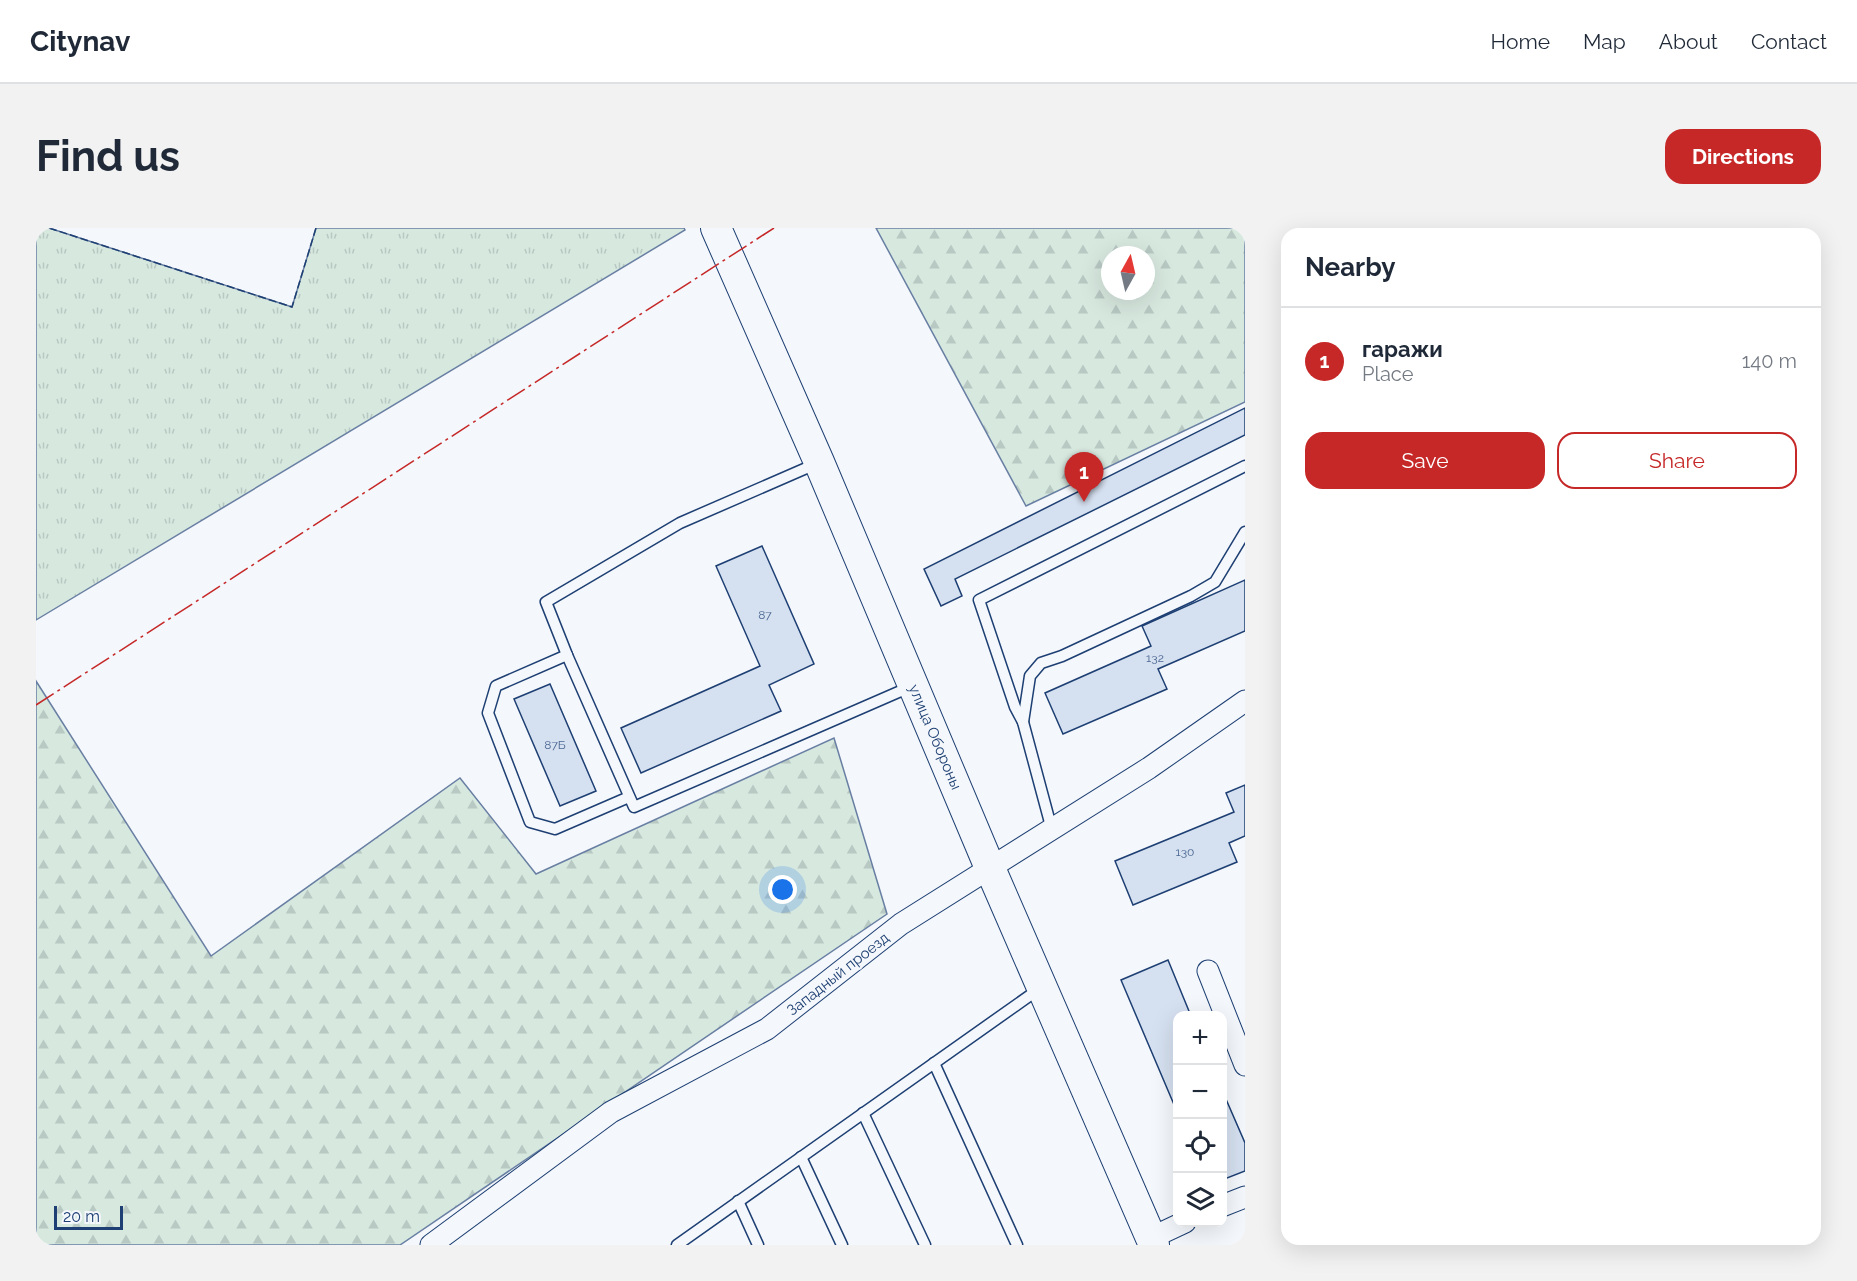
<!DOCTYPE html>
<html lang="en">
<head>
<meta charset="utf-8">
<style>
  :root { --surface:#fff; --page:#f2f2f3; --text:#1f2937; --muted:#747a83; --line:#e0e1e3; --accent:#c62828 }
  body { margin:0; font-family:Raleway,sans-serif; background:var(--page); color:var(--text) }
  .controls { position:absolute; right:18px; bottom:18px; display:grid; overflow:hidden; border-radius:12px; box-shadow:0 6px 24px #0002 }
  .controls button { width:54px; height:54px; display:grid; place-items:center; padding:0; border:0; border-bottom:2px solid var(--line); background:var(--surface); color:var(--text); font:30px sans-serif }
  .compass { position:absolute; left:1065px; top:18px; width:54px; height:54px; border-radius:50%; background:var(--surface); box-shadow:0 6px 24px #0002; rotate:8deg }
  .scale { position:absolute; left:18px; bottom:15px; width:69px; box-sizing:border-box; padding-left:6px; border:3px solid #1d3f73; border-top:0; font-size:16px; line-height:21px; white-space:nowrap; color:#1d3f73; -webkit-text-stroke:4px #f4f7fb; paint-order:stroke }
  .you { position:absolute; left:747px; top:662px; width:21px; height:21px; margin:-15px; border:4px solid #fff; border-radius:50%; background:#1a73e8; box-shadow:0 0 0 9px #1a73e833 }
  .badge { display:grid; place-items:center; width:39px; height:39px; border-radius:50%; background:var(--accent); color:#fff; font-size:20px; font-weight:700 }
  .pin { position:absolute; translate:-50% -50px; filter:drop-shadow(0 2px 3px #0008) }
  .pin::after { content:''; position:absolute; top:32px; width:21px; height:18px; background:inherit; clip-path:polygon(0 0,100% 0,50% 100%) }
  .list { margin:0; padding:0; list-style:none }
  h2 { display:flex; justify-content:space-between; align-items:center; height:78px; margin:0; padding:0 24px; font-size:26px }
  h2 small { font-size:20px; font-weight:400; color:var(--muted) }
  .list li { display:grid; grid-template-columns:39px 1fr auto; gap:18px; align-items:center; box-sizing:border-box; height:108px; padding:0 24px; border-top:2px solid var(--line) }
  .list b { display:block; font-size:22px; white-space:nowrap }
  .list p { margin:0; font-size:20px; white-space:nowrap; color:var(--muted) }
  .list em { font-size:20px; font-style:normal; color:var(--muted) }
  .actions { display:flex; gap:12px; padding:18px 24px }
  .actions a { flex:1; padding:14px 0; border:2px solid var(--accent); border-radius:18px; text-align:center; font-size:21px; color:var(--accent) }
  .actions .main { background:var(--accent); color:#fff }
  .icon { flex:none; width:33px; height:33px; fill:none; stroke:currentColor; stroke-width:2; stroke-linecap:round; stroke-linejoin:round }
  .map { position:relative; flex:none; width:1209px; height:1017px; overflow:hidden; border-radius:18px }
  header { display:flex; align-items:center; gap:36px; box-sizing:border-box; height:84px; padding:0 30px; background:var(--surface); border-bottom:2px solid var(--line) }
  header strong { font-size:28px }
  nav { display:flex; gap:33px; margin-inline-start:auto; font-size:21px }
  .intro { display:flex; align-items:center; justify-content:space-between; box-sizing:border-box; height:144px; padding:0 36px }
  h1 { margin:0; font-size:42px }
  .button { padding:15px 27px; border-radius:18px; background:var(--accent); color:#fff; font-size:21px; font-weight:700 }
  main { display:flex; gap:36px; padding:0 36px }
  aside { flex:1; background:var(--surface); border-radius:18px; box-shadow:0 6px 24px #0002 }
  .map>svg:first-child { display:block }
  .grass { fill:url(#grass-tufts); stroke:#687fa3; stroke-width:1.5 }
  .forest { fill:url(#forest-firs); stroke:#687fa3; stroke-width:1.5; fill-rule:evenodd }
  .building { fill:#d5e0f0; stroke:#1d3f73; stroke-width:1.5 }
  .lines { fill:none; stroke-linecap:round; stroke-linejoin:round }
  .lane-casing { stroke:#1d3f73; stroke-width:13 }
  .street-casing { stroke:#1d3f73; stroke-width:23 }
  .secondary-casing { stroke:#1d3f73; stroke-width:32 }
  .lane { stroke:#f4f7fb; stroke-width:10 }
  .street { stroke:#f4f7fb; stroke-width:21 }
  .secondary { stroke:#f4f7fb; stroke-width:30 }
  .fence { stroke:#1d3f73; stroke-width:1.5; stroke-dasharray:8 3; stroke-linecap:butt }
  .power { stroke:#c62828; stroke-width:1.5; stroke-dasharray:21 4.5 3 4.5; stroke-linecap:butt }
  .labels { text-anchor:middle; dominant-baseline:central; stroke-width:4.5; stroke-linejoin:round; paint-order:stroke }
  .number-label { font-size:12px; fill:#4b6792 }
  .street-label { font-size:15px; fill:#1d3f73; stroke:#f4f7fb }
</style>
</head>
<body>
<header>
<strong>Citynav</strong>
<nav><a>Home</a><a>Map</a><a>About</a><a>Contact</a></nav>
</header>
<div class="intro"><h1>Find us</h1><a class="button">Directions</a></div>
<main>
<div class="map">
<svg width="1209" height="1017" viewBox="0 0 1209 1017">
  <defs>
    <pattern id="grass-tufts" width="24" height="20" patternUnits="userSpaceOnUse" patternTransform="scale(1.5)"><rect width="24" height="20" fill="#d7e8df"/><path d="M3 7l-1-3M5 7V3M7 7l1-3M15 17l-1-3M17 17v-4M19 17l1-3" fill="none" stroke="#b8c8c3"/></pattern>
    <pattern id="forest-firs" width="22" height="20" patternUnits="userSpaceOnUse" patternTransform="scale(1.5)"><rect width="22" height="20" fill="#d7e8df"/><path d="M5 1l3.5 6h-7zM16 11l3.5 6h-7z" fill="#b8c8c3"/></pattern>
  </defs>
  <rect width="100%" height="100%" fill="#f4f7fb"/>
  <polygon class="grass" points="0,0 13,0 256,79 280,0 648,0 649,2 0,392"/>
  <g class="forest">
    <path d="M840,0H1209V174L990,278ZM1074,27H1110V63H1074Z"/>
    <polygon points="0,453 175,728 424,550 500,646 798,510 851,686 364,1017 0,1017"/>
  </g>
  <g class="building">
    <polygon points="1209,180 1209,207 919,351 926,368 905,378 888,341"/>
    <polygon points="726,318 778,436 733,457 745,483 605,545 585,500 724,438 680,338"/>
    <polygon points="1209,352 1209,403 1122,441 1131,461 1027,506 1009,465 1115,418 1106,398"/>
    <polygon points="514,456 560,563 524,578 478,471"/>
    <polygon points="1209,557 1209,608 1193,615 1201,634 1097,677 1079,633 1198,584 1190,565"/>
    <polygon points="1132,732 1155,788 1142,788 1142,886 1085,752"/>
    <polygon points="1186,862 1209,915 1209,943 1186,952"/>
  </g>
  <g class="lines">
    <g class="lane-casing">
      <g id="lane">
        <polyline points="782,235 644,295 510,374 531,427 598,579 874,459"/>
        <polyline points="531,427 460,458 452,485 494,594 519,601 593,569"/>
        <polyline points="987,494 994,448 1005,435 1026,428 1155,368 1179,354 1209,304"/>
        <polyline points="1016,602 987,494 979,479 943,372 1209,238"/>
        <polyline points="898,835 981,1017"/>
        <polyline points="827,885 889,1017"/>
        <polyline points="765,929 806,1017"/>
        <polyline points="702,973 722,1017"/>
        <polyline points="641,1017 1003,761"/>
      </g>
    </g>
    <g class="street-casing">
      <g id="street">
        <polyline points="1172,743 1209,837"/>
        <polyline points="1186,978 1209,969"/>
        <polyline points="1115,1010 1149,994"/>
        <polyline points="395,1017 575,884 731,801 865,696 1113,540 1209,473"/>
      </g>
    </g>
    <g class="secondary-casing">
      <polyline id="secondary" points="680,0 783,234 954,640 1118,1017"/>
    </g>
    <use href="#lane" class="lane"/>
    <use href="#street" class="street"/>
    <use href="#secondary" class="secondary"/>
    <polyline class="fence" points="13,0 256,79 280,0"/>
    <polyline class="power" points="0,477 738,0"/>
  </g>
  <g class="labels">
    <g class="number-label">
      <text x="729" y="387">87</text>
      <text x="1119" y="430">132</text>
      <text x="519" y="517">87Б</text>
      <text x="1149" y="624">130</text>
    </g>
    <g class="street-label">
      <text transform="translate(899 509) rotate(67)">улица Обороны</text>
      <text transform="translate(802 746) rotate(-38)">Западный проезд</text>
    </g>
  </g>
</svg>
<div class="controls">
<button>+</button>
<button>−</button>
<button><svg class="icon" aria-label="locate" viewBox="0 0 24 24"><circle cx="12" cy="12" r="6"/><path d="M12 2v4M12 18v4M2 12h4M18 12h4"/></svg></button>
<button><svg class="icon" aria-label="layers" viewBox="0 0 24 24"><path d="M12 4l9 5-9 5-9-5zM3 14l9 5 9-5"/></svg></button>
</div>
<svg class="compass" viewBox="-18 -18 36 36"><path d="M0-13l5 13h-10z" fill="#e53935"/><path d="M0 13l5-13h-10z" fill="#747a83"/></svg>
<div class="scale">20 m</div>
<div class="you"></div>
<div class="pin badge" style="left:1048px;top:274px">1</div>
</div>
<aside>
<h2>Nearby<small></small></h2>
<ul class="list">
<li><span class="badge">1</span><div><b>гаражи</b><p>Place</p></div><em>140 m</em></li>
</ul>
<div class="actions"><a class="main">Save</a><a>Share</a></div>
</aside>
</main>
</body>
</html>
